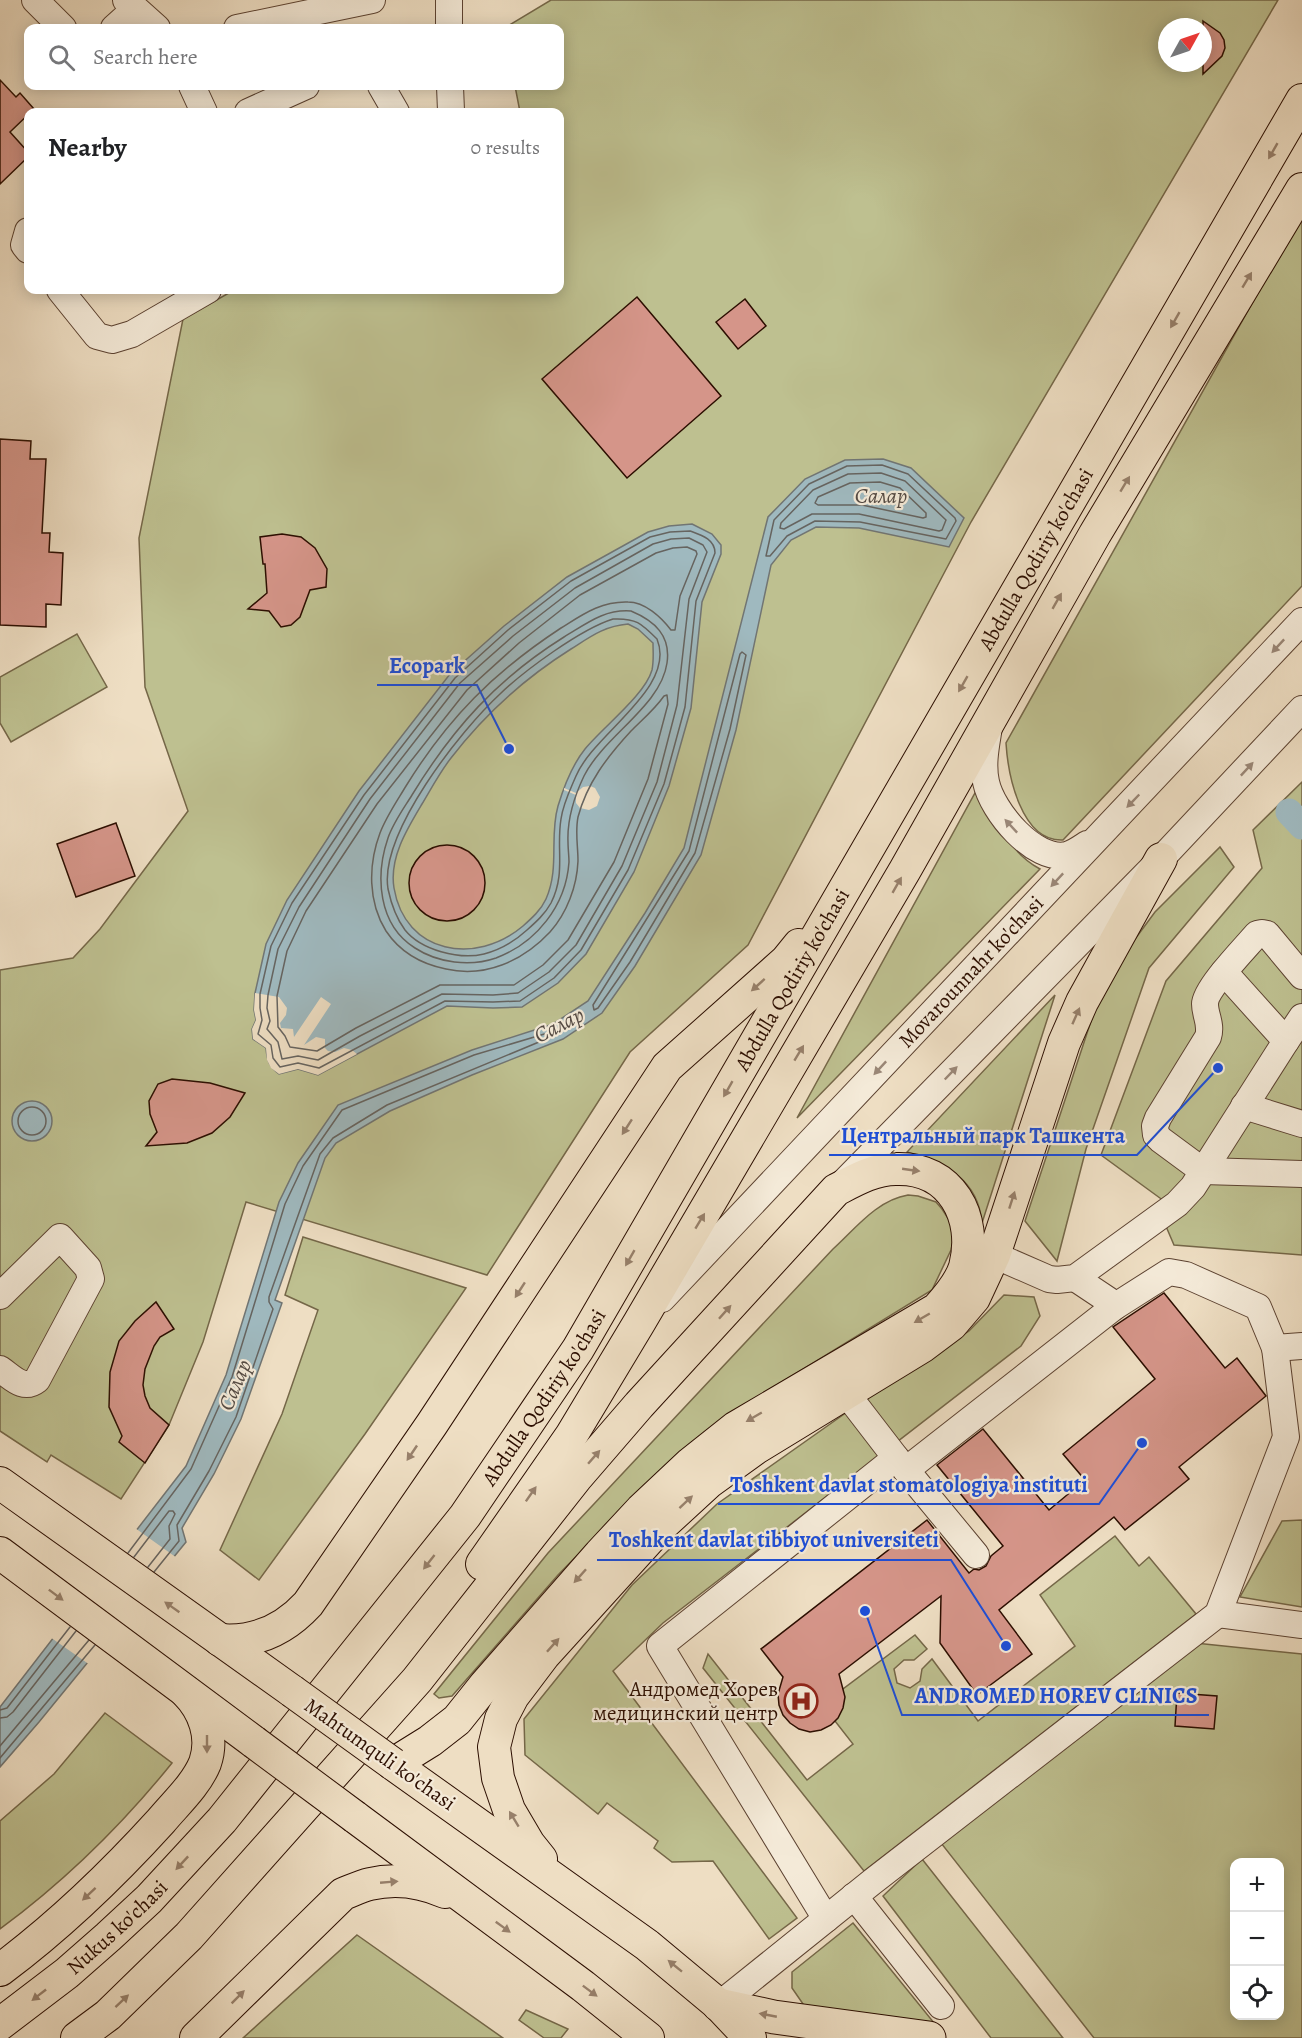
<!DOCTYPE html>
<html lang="en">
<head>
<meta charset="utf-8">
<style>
  :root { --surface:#fff; --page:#f2f2f2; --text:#202124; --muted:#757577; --line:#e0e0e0 }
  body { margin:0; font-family:Alegreya,serif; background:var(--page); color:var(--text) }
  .controls { position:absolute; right:18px; bottom:18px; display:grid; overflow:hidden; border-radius:12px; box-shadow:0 3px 15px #0003 }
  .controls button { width:54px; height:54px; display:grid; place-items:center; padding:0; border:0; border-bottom:2px solid var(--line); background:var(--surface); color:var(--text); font:30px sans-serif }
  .compass { position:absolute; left:1158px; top:18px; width:54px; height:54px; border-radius:50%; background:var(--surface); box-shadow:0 3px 15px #0003; rotate:50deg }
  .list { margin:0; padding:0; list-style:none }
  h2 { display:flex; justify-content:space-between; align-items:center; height:78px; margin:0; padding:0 24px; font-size:26px }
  h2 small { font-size:20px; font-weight:400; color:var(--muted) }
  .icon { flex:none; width:33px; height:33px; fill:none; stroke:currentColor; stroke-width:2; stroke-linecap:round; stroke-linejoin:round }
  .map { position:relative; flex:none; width:1302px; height:2038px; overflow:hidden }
  .search { position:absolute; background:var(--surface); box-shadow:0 3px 15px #0003; left:24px; top:24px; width:540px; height:66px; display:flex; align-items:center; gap:15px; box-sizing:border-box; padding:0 21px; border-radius:12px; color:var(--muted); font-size:22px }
  .panel { position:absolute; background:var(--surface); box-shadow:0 3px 15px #0003; left:24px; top:108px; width:540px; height:186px; border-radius:12px }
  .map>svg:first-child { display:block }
  .green { fill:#bec090; stroke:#756748; stroke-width:1.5; fill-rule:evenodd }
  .water { fill:#9fb9bf; stroke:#717573; stroke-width:1.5; fill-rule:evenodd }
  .pier { fill:#eedec3 }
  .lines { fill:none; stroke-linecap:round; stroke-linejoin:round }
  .shore { stroke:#666460; stroke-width:1.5 }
  .canal { stroke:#9fb9bf; stroke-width:27 }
  .building { fill:#d59589; stroke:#2c0e00; stroke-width:1.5 }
  .minor-casing { stroke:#5c4231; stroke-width:28 }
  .major-casing { stroke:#2c0e00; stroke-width:34 }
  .highway-casing { stroke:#2c0e00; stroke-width:35 }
  .minor { stroke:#f4ead8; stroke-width:26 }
  .major { stroke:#eedec3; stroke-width:32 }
  .highway { stroke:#eedec3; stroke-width:33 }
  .major-bridge-casing { stroke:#2c0e00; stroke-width:34; stroke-linecap:butt }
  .major-bridge { stroke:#eedec3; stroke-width:32 }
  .oneway { fill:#97806b }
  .oneway2 { fill:#9a8777 }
  .labels { text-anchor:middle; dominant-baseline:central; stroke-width:4.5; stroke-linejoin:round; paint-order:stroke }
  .street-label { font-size:21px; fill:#2c0e00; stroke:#f4ead8 }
  .poi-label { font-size:21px; fill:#2c0e00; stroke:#f4ead8; text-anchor:end }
  .water-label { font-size:22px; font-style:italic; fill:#544a43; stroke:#f4ead8 }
  .leader { fill:none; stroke:#1d4ed8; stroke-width:2 }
  .callout-dot { fill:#1d4ed8; stroke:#f4ead8; stroke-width:2 }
  .callout-label { font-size:22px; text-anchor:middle; font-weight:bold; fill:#1d4ed8; stroke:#f4ead8; stroke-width:4.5; stroke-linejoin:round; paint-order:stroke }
</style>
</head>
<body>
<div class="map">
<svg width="1302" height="2038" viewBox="0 0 1302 2038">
  <rect width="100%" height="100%" fill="#eedec3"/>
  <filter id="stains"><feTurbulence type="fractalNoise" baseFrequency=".00333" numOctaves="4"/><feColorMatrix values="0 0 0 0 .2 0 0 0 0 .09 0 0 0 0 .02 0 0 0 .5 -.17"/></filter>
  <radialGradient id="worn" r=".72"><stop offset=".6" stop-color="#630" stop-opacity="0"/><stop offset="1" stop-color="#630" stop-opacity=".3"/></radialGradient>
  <g class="green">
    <path d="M551,0H1278L971,522L748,945L630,1052L487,1275L246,1202L203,1342L169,1425L121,1499L51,1455L47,1462L0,1431V970L73,958L100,929L188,811L145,687L139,538L183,319L234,290H560V112H520L515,86H560V28H506V27ZM1167,27H1203V63H1167Z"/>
    <path d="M1302,214V586L1063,840C1021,842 1008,775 1006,743Z"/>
    <polygon points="77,634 107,687 11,742 0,723 0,677"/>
    <path d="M981,782C996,816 1005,850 1040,869L797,1118Z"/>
    <polygon points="1302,782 1302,1255 1174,1245 1162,1217 1164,1201 1101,1155 1166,981 1262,868 1253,830"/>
    <polygon points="1220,847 1234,867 1149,968 1086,1149 1057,1261 1025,1221 1095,1009 1124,954 1155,912"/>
    <path d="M1055,995L982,1223C978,1179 945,1163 907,1152Z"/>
    <path d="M908,1195L918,1196L936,1202L942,1209L953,1226L954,1237L951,1250L932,1290L727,1416L652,1479L558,1575L452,1696L439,1698L434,1694L548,1553L833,1249C855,1229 877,1200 908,1195Z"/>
    <polygon points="303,1237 466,1288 365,1434 259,1580 220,1550 282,1414 318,1310 285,1295"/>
    <polygon points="1004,1295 1034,1297 1040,1316 1021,1346 663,1623 613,1671 797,1918 769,1939 713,1861 672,1862 654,1848 658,1841 607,1803 598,1814 525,1755 524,1719 632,1585 717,1504 857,1405 969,1331"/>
    <polygon points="1302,1520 1302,1607 1240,1597 1282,1521"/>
    <polygon points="1115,1536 1139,1566 1149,1557 1196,1614 864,1871 703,1668 708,1654 807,1780 853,1744 835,1721 839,1692 915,1635 927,1649 914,1660 904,1660 894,1669 897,1683 910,1688 920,1681 922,1669 932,1659 978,1721 1075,1646 1040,1595"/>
    <path d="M1195,1643L1302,1654V2038H1094L941,1843ZM1234,1862H1280V2016H1234Z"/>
    <path d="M105,1713L172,1763C122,1825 65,1881 0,1929V1821L54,1774Z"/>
    <polygon points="922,1859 1063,2038 991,2038 883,1896"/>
    <polygon points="853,1923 939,2029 812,2017 792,1988 792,1972"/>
    <polygon points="357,1935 503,2038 243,2038"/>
    <polygon points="526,2010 568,2029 561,2038 544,2038 519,2020"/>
  </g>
  <g class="water">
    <polygon points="883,459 911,468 964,518 949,547 859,528 816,527 791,540 771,565 736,730 701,855 635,966 602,1013 563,1039 472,1075 390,1111 336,1143 325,1158 275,1300 282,1303 241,1419 214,1474 182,1528 186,1542 39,1722 0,1767 0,1707 186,1466 226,1375 279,1202 298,1163 338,1105 472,1050 553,1024 588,1001 645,913 684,848 768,517 805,479 845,460"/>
    <path d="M692,524L712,534L721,545V554L702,602L691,708L669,786L634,872L586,954L558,983L522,1007L493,1008L447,1006L318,1075L298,1069L279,1074C269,1066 267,1061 266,1048L253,1039L252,1029L256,1020L254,1010L255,993L266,944L287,900L359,791L450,674L504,626L567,577L648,532L669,526ZM628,624L638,629L653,643C653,652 654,660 652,670C645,695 603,727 585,749C573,764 564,786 558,806C549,837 560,867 546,899C541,910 532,918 523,926C476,966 405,954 394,888C389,858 407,829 422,804C431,789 440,772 451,758C484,715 525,678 571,649C590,637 604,626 628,624Z"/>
    <circle cx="32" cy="1121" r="20"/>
  </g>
  <g class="pier">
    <polygon points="590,786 595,788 600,797 597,806 589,810 580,808 576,803 576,795 564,790 564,788 576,793 583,787"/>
    <polygon points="255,993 279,997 287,1008 286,1015 280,1023 281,1028 293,1029 294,1037 321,997 331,1004 304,1045 316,1037 325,1039 325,1048 328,1051 335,1052 344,1048 352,1050 357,1054 318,1075 298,1069 279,1074 271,1068 267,1060 266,1048 253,1039 252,1029 256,1020 254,1010"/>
    <polygon points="135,1528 177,1558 90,1665 50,1637"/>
  </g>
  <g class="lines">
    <g class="shore">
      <polygon points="882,465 908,474 955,518 956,521 946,539 860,522 815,521 787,536 770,556 766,556 774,520 809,484 847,466"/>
      <polygon points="881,473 905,481 946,520 942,530 939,531 859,514 812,514 784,529 780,528 781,523 813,490 848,474"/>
      <polygon points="880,482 900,488 926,513 926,517 923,518 862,505 818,505 815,503 818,497 850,483"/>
      <path d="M690,531C701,535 715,539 715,553L696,601L685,707L664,784L628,870L581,950L554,978L520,1001L493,1002L445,1001L319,1068L298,1063L280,1067L273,1058L271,1045L258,1034L262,1020L260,1008V994L271,946L292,903L364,795L455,678L508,630L571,581L650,537L670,532Z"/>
      <polygon points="689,538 703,545 707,552 689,599 677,705 657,782 622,866 576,945 549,972 518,993 493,995 442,994 360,1036 318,1060 298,1056 282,1059 278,1042 267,1029 270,1021 267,1008 268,995 278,949 299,907 370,799 460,683 513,636 575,588 653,544 671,539"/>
      <path d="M687,547L696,551L697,554L680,596L675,630H671C661,617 645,602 628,602C601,601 582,615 561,628C494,672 448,718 406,786C397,801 386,817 380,833C368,865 368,902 386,931C400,952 421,964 446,969C485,978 523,961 550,932C567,913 577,886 578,861C578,846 575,832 578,817C587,783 607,757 631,731C642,720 655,709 664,696L667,695L668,704L648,779L614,862L568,940L543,965L514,985H440L356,1028L317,1051L290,1047L285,1036L278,1027L277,996L287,951L306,911L377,804L467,690L519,643L580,595L656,553L673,548Z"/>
      <path d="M631,611C655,621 671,636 667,663C661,706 604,736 584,776C574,797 567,819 568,842C568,849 569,856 569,862C566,906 536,943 496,958C470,967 438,963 415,948C378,925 375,876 388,838C393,823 404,808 412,795C453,728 497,679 564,637C586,624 604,609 631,611Z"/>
      <path d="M613,619C636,618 641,623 657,639C677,688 594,733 576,776C570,790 563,804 561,819C556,849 566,873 551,903C545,914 536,922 527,930C515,941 500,950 484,954C459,960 421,950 405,930C396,918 391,903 388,889C379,833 461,730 500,694C525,670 581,629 613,619Z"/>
      <polygon points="742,652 746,655 730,729 695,853 630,962 598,1008 594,1010 593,1005 689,851 740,654"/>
      <circle cx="32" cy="1121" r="14"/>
      <polyline points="128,1553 191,1469 232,1377 285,1204 303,1166 342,1110 474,1055 551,1032 553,1035 551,1037 387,1105 333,1138 320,1154 269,1297 269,1302 273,1309 236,1417 209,1471 177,1525 179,1541 154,1572"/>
      <polyline points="134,1557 169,1511 173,1511 175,1514 169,1526 170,1539 148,1567"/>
      <polyline points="0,1710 7,1708 70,1627"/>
      <polyline points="0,1718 7,1717 13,1712 76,1631"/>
      <polyline points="0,1746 89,1640"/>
      <polyline points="0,1758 95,1645"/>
    </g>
    <polyline class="canal" points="1289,812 1302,826"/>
  </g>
  <g class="building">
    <polygon points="1203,21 1220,33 1224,40 1225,48 1222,56 1203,74"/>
    <polygon points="0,80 16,97 20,93 34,109 10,132 28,152 28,157 0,184"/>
    <polygon points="637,297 721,396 627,478 542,379"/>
    <polygon points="745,299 766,326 738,349 716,322"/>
    <polygon points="0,439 31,441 30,459 46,459 42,533 50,533 49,552 63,553 61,605 46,604 46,627 0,625"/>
    <polygon points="282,534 301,537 315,548 327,569 326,587 310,590 300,617 291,625 281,627 269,611 248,609 267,593 265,564 263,564 260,537"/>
    <polygon points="116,823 135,876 76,897 57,844"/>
    <circle cx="447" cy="883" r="38"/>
    <polygon points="172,1079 210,1083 245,1093 230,1117 212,1133 187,1143 146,1146 157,1132 150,1114 149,1101 158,1084"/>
    <polygon points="1164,1293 1225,1368 1237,1358 1266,1396 1179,1467 1189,1479 1125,1530 1114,1517 999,1610 1032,1654 977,1695 940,1643 941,1596 839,1674 845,1697 843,1708 838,1718 831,1725 821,1730 810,1732 799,1729 790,1723 783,1715 779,1705 778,1694 783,1677 761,1649 927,1520 969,1573 974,1569 979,1570 986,1566 991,1556 1003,1546 937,1465 983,1429 1049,1510 1085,1480 1063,1454 1155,1379 1113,1327"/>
    <polygon points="156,1302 174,1329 160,1337 154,1346 145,1369 143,1385 145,1396 150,1408 169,1425 145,1463 119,1442 122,1436 109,1407 110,1372 119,1341 135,1321"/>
    <polygon points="1177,1693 1217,1696 1214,1729 1175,1726"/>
  </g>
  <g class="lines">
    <g class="minor-casing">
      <g id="minor">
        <polyline points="35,0 63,28"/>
        <polyline points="126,0 157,28"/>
        <polyline points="449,0 449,28"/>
        <polyline points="114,28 135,9"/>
        <polyline points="237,28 372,0"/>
        <polyline points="192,86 204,112"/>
        <polyline points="381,86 396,112"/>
        <polyline points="450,86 451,111"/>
        <polyline points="248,112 306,86"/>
        <polyline points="28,231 24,245 28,250"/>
        <polyline points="60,290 97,336 112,340 132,334 208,290"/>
        <path d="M989,727C986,746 982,764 986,782C992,811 1034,862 1067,855C1074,853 1081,848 1087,844"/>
        <path d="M1302,976L1267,934L1262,933L1257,934C1246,947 1205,989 1205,1004C1205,1016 1212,1024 1208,1037L1158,1118L1155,1126L1156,1135L1161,1140L1203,1171L1302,1174"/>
        <polyline points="1286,1041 1302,1017"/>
        <polyline points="1244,1106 1302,1124"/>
        <polyline points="845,1181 1161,859 1302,709"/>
        <polyline points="994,1255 1049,1279 1057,1280 1075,1278 1177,1204 1193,1187 1286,1041 1224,972"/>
        <polyline points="1075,1278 1108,1300 1114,1307"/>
        <path d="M0,1296L60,1237L88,1268L91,1279L37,1380C23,1391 12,1377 0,1369"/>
        <path id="s1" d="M662,1299L1302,621"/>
        <polyline points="1275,1348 1302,1346"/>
        <polyline points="846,1393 896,1458 976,1555"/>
        <polyline points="1218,1614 1302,1625"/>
        <polyline points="854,1896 941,2006"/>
        <polyline points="826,1919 660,1646 896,1458"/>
        <polyline points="719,2005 872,1882 1218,1614 1286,1437 1275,1348 1258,1307 1186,1275 1169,1272 1114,1307 906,1470"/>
      </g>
    </g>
    <g class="major-casing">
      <g id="major">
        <polyline points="0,1483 292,1691"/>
        <polyline points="0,1553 254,1742"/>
        <polyline points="482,1564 571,1436 639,1323 905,870 1095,534 1302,189"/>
        <path d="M220,1640C255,1643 284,1630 308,1604L432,1424L667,1067L786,961L799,945"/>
        <polyline points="355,1817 583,1986 648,2038"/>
        <polyline points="541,1859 529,1844 509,1810 498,1778 494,1747 501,1719 513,1696 544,1655 660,1527 709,1482 756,1448 923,1346 951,1325 974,1298 994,1255 1064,1043 1082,1002 1161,859"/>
        <path d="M0,1970C59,1926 112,1875 161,1821C176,1803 196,1785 205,1763C214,1737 204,1710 186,1692"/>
        <path id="s2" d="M0,2024L67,1973L108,1937L149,1899L222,1820L465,1516L578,1349L1302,100"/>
        <path d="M77,2038L108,2015L189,1936L417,1680L576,1478L639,1405L836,1190C855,1180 874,1169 896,1169C951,1167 978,1217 965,1267C960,1283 948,1297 937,1309L735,1428L691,1463L641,1510L600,1554L485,1685L457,1720L430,1741L393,1764L647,1945L719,2005L750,2038"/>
        <path d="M196,2038L343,1894C351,1891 361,1886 370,1884C395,1878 422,1882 445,1892"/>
      </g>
    </g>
    <g class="highway-casing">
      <polyline id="highway" points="719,2005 774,2017 929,2038"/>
    </g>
    <use href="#minor" class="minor"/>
    <use href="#major" class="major"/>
    <use href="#highway" class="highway"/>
    <g class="major-bridge-casing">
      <g id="major-bridge">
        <polyline points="292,1691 393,1764"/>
        <polyline points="254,1742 355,1817"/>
      </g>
    </g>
    <use href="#major-bridge" class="major-bridge"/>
  </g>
  <defs><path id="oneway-solid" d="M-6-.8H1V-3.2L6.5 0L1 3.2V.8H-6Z" transform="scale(1.5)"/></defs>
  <g class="oneway">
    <use href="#oneway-solid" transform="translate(1273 151) rotate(120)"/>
    <use href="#oneway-solid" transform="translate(1247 280) rotate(-59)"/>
    <use href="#oneway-solid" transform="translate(1175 320) rotate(120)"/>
    <use href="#oneway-solid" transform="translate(1125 484) rotate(-59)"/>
    <use href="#oneway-solid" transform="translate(1057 601) rotate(-60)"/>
    <use href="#oneway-solid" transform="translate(963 684) rotate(120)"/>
    <use href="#oneway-solid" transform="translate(897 885) rotate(-60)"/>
    <use href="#oneway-solid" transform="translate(758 985) rotate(138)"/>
    <use href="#oneway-solid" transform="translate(1076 1016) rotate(-66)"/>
    <use href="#oneway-solid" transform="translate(799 1053) rotate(-59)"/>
    <use href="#oneway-solid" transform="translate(728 1089) rotate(120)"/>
    <use href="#oneway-solid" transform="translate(627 1127) rotate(123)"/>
    <use href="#oneway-solid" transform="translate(911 1170) rotate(8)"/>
    <use href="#oneway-solid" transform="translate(1012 1200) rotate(-72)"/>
    <use href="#oneway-solid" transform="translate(700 1221) rotate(-59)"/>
    <use href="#oneway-solid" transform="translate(630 1258) rotate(120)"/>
    <use href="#oneway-solid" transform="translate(520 1290) rotate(123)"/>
    <use href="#oneway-solid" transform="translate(725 1312) rotate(-48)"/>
    <use href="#oneway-solid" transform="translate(922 1318) rotate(150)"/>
    <use href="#oneway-solid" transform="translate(754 1417) rotate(150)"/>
    <use href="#oneway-solid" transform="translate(412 1453) rotate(124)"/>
    <use href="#oneway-solid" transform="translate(594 1457) rotate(-49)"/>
    <use href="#oneway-solid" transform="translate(531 1494) rotate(-55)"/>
    <use href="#oneway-solid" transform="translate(686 1502) rotate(-43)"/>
    <use href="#oneway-solid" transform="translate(429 1562) rotate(128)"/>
    <use href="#oneway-solid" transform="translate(580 1576) rotate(132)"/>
    <use href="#oneway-solid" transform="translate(56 1595) rotate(37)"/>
    <use href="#oneway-solid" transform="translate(172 1607) rotate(-145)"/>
    <use href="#oneway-solid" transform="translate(553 1645) rotate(-48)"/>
    <use href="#oneway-solid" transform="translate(207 1744) rotate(90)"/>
    <use href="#oneway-solid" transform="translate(514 1819) rotate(-121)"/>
    <use href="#oneway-solid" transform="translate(182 1863) rotate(133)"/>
    <use href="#oneway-solid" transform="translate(389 1882) rotate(-5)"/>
    <use href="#oneway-solid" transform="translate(89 1894) rotate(137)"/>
    <use href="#oneway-solid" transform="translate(503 1927) rotate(36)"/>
    <use href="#oneway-solid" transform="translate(675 1966) rotate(-141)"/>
    <use href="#oneway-solid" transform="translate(590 1991) rotate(37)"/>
    <use href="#oneway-solid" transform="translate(39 1995) rotate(142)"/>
    <use href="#oneway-solid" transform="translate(238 1997) rotate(-45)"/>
    <use href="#oneway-solid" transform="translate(122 2001) rotate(-43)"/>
    <use href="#oneway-solid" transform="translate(768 2015) rotate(-169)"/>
  </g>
  <g class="oneway2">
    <use href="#oneway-solid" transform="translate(1278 646) rotate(133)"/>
    <use href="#oneway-solid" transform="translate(1247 769) rotate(-47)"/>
    <use href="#oneway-solid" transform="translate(1133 801) rotate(134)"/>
    <use href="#oneway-solid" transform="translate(1011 826) rotate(-133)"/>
    <use href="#oneway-solid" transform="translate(1057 880) rotate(133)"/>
    <use href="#oneway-solid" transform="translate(880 1068) rotate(133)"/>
    <use href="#oneway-solid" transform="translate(951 1073) rotate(-46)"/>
  </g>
  <defs>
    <g id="hospital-ring" transform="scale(1.725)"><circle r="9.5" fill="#f4ead8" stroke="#8f2418" stroke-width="1.5"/><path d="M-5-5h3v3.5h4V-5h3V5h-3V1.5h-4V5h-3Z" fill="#8f2418"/></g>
  </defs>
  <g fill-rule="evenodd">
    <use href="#hospital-ring" x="801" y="1701"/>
  </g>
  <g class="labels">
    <g class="street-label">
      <text stroke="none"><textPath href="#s2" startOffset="1806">Abdulla Qodiriy ko'chasi</textPath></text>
      <text stroke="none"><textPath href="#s1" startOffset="450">Movarounnahr ko'chasi</textPath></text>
      <text stroke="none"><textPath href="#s2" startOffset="1320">Abdulla Qodiriy ko'chasi</textPath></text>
      <text stroke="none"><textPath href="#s2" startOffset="834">Abdulla Qodiriy ko'chasi</textPath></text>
      <text transform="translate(380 1754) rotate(35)">Mahtumquli ko'chasi</text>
      <text stroke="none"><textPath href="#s2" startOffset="152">Nukus ko'chasi</textPath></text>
    </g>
    <g class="poi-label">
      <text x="778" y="1689">Андромед Хорев<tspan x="778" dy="24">медицинский центр</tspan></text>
    </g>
    <g class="water-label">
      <text x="881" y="496">Салар</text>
      <text transform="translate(559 1025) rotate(-27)">Салар</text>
      <text transform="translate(235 1385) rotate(-67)">Салар</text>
    </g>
  </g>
  <path class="leader" d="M509 749L477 685H377M1218 1068L1137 1155H829M1142 1443L1099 1504H718M1006 1646L951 1560H597M865 1611L902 1715H1209"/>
  <g class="callout-dot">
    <circle cx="509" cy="749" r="6"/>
    <circle cx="1218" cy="1068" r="6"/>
    <circle cx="1142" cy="1443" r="6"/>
    <circle cx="1006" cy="1646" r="6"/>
    <circle cx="865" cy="1611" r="6"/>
  </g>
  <g class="callout-label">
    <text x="427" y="673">Ecopark</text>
    <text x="983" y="1143">Центральный парк Ташкента</text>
    <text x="909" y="1492">Toshkent davlat stomatologiya instituti</text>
    <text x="774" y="1547">Toshkent davlat tibbiyot universiteti</text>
    <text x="1056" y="1703">ANDROMED HOREV CLINICS</text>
  </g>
  <rect width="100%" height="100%" filter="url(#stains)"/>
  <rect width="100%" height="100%" fill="url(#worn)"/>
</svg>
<div class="controls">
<button>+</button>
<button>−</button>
<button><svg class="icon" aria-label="locate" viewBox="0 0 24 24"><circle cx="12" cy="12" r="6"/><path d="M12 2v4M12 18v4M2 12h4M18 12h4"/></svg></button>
</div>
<svg class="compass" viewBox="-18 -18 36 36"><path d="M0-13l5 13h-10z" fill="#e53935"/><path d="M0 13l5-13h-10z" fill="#757577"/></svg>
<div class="search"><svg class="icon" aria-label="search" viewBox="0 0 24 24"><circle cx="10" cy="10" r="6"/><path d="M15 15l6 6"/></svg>Search here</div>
<section class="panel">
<h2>Nearby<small>0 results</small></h2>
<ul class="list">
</ul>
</section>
</div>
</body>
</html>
